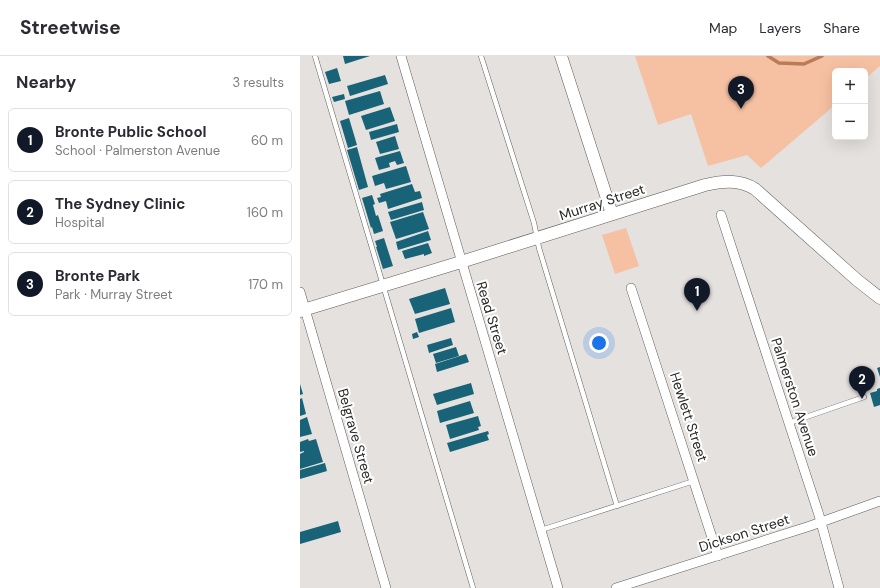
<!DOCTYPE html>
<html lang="en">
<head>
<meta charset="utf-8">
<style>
  :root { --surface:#fff; --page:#f2f2f3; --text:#2b2b33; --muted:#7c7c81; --line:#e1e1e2; --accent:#111827 }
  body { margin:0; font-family:"DM Sans",sans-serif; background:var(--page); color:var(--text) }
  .controls { position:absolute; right:12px; top:12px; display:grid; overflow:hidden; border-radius:6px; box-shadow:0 4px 16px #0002 }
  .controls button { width:36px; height:36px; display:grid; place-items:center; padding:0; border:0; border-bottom:1px solid var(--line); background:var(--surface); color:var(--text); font:20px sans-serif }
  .you { position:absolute; left:299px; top:287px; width:14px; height:14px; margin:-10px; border:3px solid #fff; border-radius:50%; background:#1a73e8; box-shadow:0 0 0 6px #1a73e833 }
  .badge { display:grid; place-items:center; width:26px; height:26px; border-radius:50%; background:var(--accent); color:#fff; font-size:13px; font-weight:700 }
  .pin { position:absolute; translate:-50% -33px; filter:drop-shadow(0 1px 2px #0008) }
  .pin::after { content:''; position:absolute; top:21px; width:14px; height:12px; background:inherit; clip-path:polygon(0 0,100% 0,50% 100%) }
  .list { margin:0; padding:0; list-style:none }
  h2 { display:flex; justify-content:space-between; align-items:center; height:52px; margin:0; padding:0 16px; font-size:17px }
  h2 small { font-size:13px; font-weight:400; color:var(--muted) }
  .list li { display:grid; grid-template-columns:26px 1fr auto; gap:12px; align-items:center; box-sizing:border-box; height:64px; margin:0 8px 8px; padding:0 8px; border:1px solid var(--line); border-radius:6px }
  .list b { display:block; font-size:15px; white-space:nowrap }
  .list p { margin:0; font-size:13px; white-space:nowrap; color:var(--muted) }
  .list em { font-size:13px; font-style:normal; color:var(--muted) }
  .map { position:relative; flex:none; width:580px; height:532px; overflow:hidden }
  header { display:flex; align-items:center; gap:24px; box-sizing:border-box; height:56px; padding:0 20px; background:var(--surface); border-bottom:1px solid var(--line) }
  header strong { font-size:19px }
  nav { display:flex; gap:22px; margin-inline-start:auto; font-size:14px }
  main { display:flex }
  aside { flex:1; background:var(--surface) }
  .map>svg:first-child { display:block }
  .green { fill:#f6c0a3 }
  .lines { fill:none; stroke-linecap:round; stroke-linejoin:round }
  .stream { stroke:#bb7b57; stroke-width:3.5 }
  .building { fill:#186377 }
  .lane-casing { stroke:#5d5b59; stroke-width:5.5 }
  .street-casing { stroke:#5d5b59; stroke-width:10 }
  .secondary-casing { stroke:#5d5b59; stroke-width:13 }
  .lane { stroke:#fff; stroke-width:4.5 }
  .street { stroke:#fff; stroke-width:9 }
  .secondary { stroke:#fff; stroke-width:12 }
  .labels { text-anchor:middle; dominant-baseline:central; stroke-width:4; stroke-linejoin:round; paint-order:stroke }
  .street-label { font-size:14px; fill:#292827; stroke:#fff }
</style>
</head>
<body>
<header>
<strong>Streetwise</strong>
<nav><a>Map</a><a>Layers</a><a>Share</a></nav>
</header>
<main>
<aside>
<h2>Nearby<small>3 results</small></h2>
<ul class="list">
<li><span class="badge">1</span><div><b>Bronte Public School</b><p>School · Palmerston Avenue</p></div><em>60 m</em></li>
<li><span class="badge">2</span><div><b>The Sydney Clinic</b><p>Hospital</p></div><em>160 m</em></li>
<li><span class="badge">3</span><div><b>Bronte Park</b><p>Park · Murray Street</p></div><em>170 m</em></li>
</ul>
</aside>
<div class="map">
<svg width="580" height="532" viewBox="0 0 580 532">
  <rect width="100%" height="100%" fill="#e4e1df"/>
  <g class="green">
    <polygon points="335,0 580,0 580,10 565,23 565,15 535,15 535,49 461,112 447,99 408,110 391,58 358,69"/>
    <polygon points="326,172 339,210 315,218 302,179"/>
  </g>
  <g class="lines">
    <polyline class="stream" points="468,0 479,7 504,8 522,0"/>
  </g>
  <g class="building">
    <polygon points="43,0 70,0 45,8"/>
    <polygon points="37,12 41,25 29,28 25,16"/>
    <polygon points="85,19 88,28 50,40 47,30"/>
    <polygon points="80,35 84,48 49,59 45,45"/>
    <polygon points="44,38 45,43 34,46 32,41"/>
    <polygon points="90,51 95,65 66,74 61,60"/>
    <polygon points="49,62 57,89 48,92 40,65"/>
    <polygon points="97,68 99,76 71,84 69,76"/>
    <polygon points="95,80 99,93 80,98 76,86"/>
    <polygon points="57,91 68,131 59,134 47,94"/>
    <polygon points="100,95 104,107 97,109 95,105 89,107 90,111 79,114 75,102"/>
    <polygon points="106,110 111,126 86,133 84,127 75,130 72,120"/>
    <polygon points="112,128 115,136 120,135 122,142 88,153 86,145 79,147 77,142 81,141 80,138"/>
    <polygon points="72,139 75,148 73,149 76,160 78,159 83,175 74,178 72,171 71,172 62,142"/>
    <polygon points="122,146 124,154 91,164 88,156"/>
    <polygon points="123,156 129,173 96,183 90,166"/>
    <polygon points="128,175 131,184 98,194 96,186"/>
    <polygon points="84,182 93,210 83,213 76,191 77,191 75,185"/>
    <polygon points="128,187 132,197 124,200 124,198 105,203 102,195"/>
    <polygon points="145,232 150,248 115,258 109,243"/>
    <polygon points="151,252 155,266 119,277 115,263"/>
    <polygon points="117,276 119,281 113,283 112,278"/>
    <polygon points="151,282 153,289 129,297 127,289"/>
    <polygon points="156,291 159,300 136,307 133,298"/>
    <polygon points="166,298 169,306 137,316 135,308"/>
    <polygon points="580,311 580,321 577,312"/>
    <polygon points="171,327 174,338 137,349 133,338"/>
    <polygon points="0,328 3,338 0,339"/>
    <polygon points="580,332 580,349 574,351 570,337 577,335 577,333"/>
    <polygon points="2,342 6,358 0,360 0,343"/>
    <polygon points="170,345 174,357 140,367 137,355"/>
    <polygon points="178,360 181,370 178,371 179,374 150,383 146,369"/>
    <polygon points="7,361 12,378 0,381 0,364"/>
    <polygon points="188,375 189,378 187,379 189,384 150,396 147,387"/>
    <polygon points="8,383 9,385 16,383 23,406 0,413 0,398 4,396 4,395 0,396 0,386"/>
    <polygon points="25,407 27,415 0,423 0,414"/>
    <polygon points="38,465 41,476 0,488 0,476"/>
  </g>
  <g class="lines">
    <g class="lane-casing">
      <g id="lane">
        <polyline points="15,0 173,532"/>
        <polyline points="181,0 234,167 239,192 317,450"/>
        <polyline points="489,367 564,341"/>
        <polyline points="241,474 394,425"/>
      </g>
    </g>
    <g class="street-casing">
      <g id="street">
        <polyline points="101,0 258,532"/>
        <polyline points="421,159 519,459 539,532"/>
        <polyline points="331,232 418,500"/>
        <polyline points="0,236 86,532"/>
        <polyline points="316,532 510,470 580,445"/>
      </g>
    </g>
    <g class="secondary-casing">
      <g id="secondary">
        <polyline points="261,0 312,158"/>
        <path d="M0,255L161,206L405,129C422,125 439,123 455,133L557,224L580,242"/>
      </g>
    </g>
    <use href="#lane" class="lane"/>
    <use href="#street" class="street"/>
    <use href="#secondary" class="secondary"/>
  </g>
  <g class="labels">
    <g class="street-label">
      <text transform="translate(302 146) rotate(-18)">Murray Street</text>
      <text transform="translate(192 262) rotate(73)">Read Street</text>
      <text transform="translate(495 341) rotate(72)">Palmerston Avenue</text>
      <text transform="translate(389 361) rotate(72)">Hewlett Street</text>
      <text transform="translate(56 380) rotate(74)">Belgrave Street</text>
      <text transform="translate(444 477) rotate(-18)">Dickson Street</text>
    </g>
  </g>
</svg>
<div class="controls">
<button>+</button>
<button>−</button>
</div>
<div class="you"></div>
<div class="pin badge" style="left:397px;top:255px">1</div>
<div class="pin badge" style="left:562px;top:343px">2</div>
<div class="pin badge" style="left:441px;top:53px">3</div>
</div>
</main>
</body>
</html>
